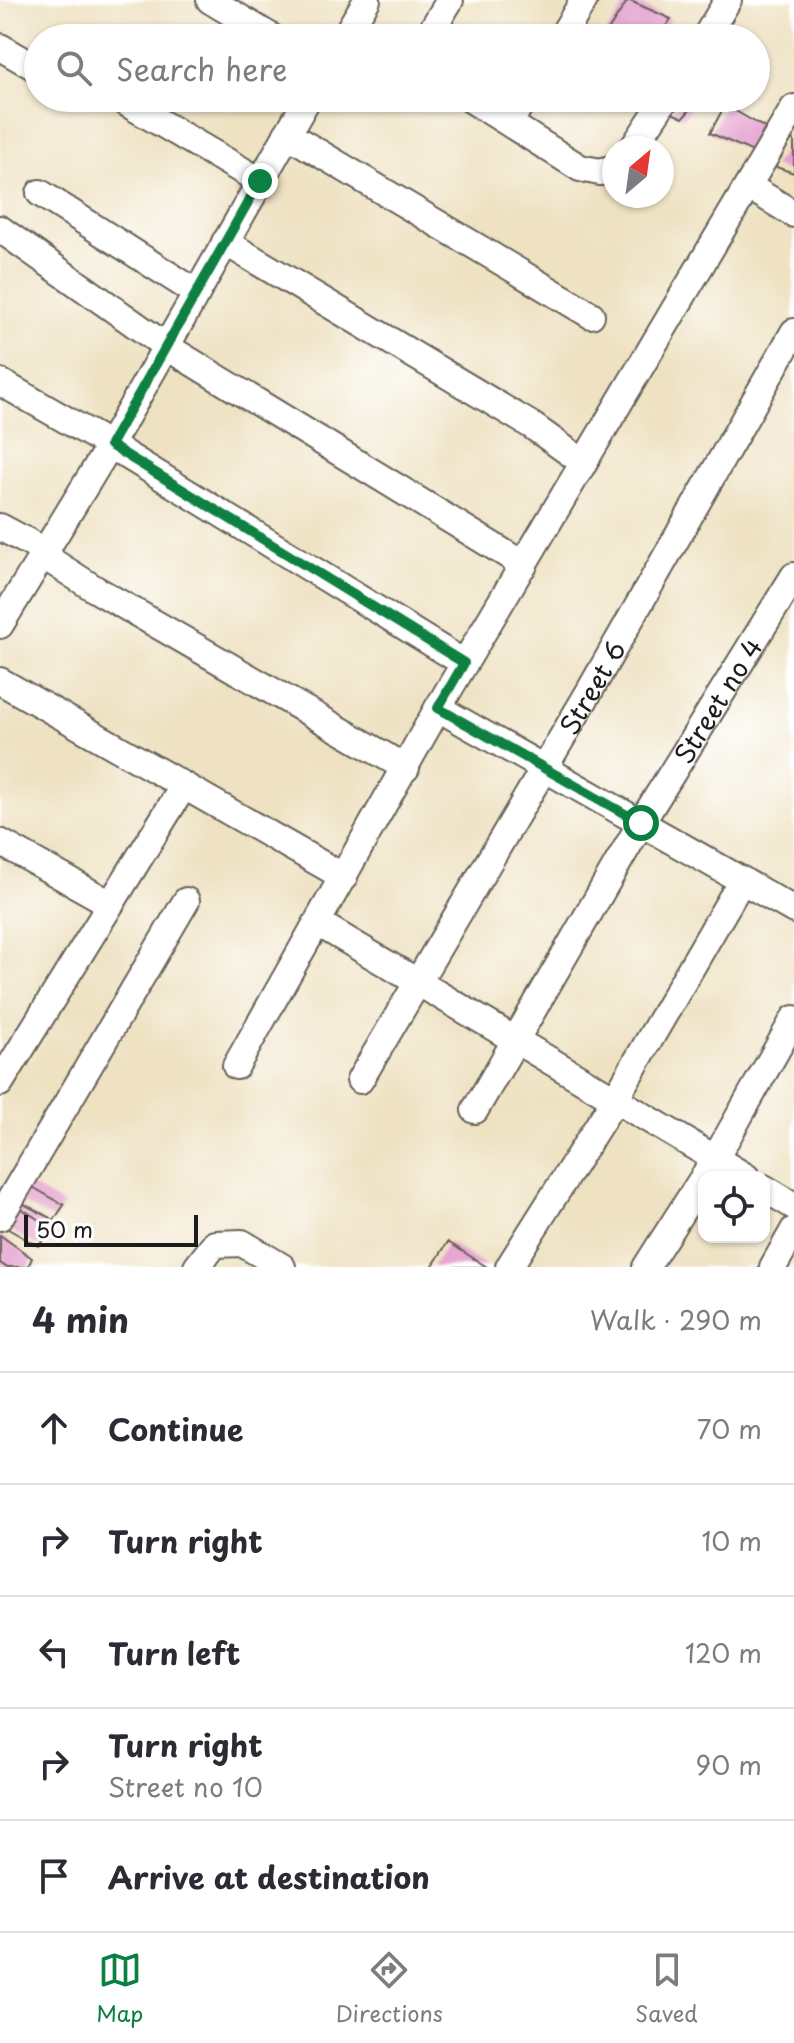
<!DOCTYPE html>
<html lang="en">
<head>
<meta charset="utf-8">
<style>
  :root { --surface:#fff; --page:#f2f2f3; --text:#2b2b33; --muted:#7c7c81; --line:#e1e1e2; --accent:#0b8043 }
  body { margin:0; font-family:"Playpen Sans",sans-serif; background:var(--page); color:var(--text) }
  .controls { position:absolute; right:24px; bottom:24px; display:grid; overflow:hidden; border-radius:16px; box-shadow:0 2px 6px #0004 }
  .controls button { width:72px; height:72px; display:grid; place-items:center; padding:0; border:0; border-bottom:2px solid var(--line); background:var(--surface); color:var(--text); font:40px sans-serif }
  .compass { position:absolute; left:602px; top:136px; width:72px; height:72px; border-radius:50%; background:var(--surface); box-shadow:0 2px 6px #0004; rotate:29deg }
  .scale { position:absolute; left:24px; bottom:20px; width:174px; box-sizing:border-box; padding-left:8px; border:4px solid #1c1c1c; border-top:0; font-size:22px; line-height:28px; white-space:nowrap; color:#1c1c1c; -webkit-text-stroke:6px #fff; paint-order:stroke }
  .stop { position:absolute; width:24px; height:24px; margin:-18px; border:6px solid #0b8043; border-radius:50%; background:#fff }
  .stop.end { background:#0b8043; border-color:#fff; box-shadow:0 2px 8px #0008 }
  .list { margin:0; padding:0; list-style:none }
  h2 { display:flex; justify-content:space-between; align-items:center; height:104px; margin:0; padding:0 32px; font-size:34px }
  h2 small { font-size:26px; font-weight:400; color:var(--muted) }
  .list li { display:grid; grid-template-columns:52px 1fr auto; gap:24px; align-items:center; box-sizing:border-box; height:112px; padding:0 32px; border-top:2px solid var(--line) }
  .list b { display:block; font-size:30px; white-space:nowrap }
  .list p { margin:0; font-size:26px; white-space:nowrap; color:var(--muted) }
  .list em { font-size:26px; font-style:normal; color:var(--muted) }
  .icon { flex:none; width:44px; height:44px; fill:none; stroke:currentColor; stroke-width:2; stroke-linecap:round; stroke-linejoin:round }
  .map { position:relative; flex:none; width:794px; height:1267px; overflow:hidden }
  .search { position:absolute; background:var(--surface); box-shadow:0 2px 6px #0004; left:24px; right:24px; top:24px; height:88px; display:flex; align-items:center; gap:20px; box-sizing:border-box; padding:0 28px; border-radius:44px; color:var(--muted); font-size:30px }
  .sheet { height:664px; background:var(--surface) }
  nav { display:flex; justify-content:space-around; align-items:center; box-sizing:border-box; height:112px; border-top:2px solid var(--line); background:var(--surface); font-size:22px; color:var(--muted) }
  nav a { display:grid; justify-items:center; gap:4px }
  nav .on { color:var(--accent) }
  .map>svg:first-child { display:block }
  .building { fill:#e49fcd }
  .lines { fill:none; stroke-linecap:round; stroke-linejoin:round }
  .minor-casing { stroke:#666156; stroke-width:30 }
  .minor { stroke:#fff; stroke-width:26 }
  .route { stroke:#0b8043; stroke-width:10 }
  .labels { text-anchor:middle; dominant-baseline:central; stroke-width:6; stroke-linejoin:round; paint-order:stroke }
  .street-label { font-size:26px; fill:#1c1c1c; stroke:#fff }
</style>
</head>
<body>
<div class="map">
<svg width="794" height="1267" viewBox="0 0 794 1267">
  <rect width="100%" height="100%" fill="#fff"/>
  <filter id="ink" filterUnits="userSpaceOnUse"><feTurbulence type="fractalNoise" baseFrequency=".0125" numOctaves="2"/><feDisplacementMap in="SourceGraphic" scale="16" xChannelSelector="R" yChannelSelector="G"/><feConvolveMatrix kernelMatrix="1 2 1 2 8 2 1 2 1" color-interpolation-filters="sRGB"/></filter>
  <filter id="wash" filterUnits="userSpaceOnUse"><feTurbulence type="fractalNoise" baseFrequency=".006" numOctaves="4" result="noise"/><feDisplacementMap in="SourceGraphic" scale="32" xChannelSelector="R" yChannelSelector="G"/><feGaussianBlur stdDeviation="1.8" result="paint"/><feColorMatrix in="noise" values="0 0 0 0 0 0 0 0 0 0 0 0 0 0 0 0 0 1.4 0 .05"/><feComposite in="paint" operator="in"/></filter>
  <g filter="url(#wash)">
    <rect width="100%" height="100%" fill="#efe2c3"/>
    <g id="blocks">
      <g class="building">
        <polygon points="628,0 671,19 657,38 603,38"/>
        <polygon points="681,98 700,98 683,118 672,113"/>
        <polygon points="725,105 765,128 753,152 710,133"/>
        <polygon points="792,139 794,140 794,173 773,166"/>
        <polygon points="29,1185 64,1205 54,1220 22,1203"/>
        <polygon points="16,1205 53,1229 38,1246 3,1226"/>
        <polygon points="0,1235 32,1258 28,1267 6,1267 0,1263"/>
        <polygon points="448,1242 487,1267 432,1267"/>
      </g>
    </g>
  </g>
  <g filter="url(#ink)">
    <use href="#blocks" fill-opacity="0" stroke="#666156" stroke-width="2"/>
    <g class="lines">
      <g class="minor-casing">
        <g id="minor">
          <polyline points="210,0 273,38"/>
          <polyline points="344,38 367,0"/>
          <polyline points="427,38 450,0"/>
          <polyline points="561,38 584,0"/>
          <polyline points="705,38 728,0"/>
          <polyline points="0,47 38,69"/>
          <polyline points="118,98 260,181"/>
          <polyline points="469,98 580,168 600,172 614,168"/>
          <polyline points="510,122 524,98"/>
          <polyline points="287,134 591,315"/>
          <polyline points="633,148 666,98"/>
          <polyline points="748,186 794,214"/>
          <polyline points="40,193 197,293"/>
          <polyline points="0,229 167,347 524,565"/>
          <polyline points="225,242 531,425 584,463"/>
          <polyline points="0,382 110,445 464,663"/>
          <polyline points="0,527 47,552 53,562 95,589 406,768"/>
          <polyline points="0,625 110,445 308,98"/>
          <polyline points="0,681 344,877"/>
          <polyline points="438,708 794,910"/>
          <polyline points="0,842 109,903"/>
          <polyline points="318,923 746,1177"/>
          <polyline points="236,1066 438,708 794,108"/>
          <path id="s1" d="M360,1080L589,692L794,332"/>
          <polyline points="0,1083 183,787"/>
          <path id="s2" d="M475,1110L641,823L794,576"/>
          <polyline points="764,1188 794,1206"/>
          <polyline points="0,1217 186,901"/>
          <polyline points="197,1267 215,1244 242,1243 282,1267"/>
          <polyline points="509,1267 615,1099 742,880"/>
          <polyline points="646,1267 715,1159 794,1019"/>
          <polyline points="773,1267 794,1230"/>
        </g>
      </g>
      <use href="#minor" class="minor"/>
    </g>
  </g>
  <g class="lines" filter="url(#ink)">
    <polyline class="route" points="260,181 110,445 464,663 438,708 641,823"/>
  </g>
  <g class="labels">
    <g class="street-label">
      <text stroke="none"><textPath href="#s1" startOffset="456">Street 6</textPath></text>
      <text stroke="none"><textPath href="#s2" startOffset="476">Street no 4</textPath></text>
    </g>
  </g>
</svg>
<div class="controls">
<button><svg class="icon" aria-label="locate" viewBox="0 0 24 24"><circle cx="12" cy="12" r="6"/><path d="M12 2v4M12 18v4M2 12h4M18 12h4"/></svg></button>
</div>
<svg class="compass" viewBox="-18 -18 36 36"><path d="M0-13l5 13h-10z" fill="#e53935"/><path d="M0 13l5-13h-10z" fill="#7c7c81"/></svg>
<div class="scale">50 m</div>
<div class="stop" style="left:641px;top:823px"></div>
<div class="stop end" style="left:260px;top:181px"></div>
<div class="search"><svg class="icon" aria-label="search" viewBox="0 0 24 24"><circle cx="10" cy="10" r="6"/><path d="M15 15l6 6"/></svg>Search here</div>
</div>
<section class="sheet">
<h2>4 min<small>Walk · 290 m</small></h2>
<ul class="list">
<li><svg class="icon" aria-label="ahead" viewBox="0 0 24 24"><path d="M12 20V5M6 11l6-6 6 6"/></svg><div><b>Continue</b></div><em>70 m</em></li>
<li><svg class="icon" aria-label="right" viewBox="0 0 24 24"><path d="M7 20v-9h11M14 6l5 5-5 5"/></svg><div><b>Turn right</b></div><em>10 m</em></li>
<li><svg class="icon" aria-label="left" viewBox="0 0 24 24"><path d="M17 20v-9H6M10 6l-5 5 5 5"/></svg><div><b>Turn left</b></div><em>120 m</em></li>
<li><svg class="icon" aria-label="right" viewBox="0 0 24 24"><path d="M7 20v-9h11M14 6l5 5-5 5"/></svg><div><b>Turn right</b><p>Street no 10</p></div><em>90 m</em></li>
<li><svg class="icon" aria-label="arrive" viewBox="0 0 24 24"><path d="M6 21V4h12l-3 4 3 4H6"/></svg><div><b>Arrive at destination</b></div></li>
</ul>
</section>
<nav>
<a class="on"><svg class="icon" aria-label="map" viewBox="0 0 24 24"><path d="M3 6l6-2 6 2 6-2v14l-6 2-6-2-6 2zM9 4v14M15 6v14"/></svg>Map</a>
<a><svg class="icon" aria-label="directions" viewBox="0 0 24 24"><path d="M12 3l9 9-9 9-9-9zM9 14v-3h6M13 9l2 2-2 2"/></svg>Directions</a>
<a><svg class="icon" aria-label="saved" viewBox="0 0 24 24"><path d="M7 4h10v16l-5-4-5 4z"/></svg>Saved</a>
</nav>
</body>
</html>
